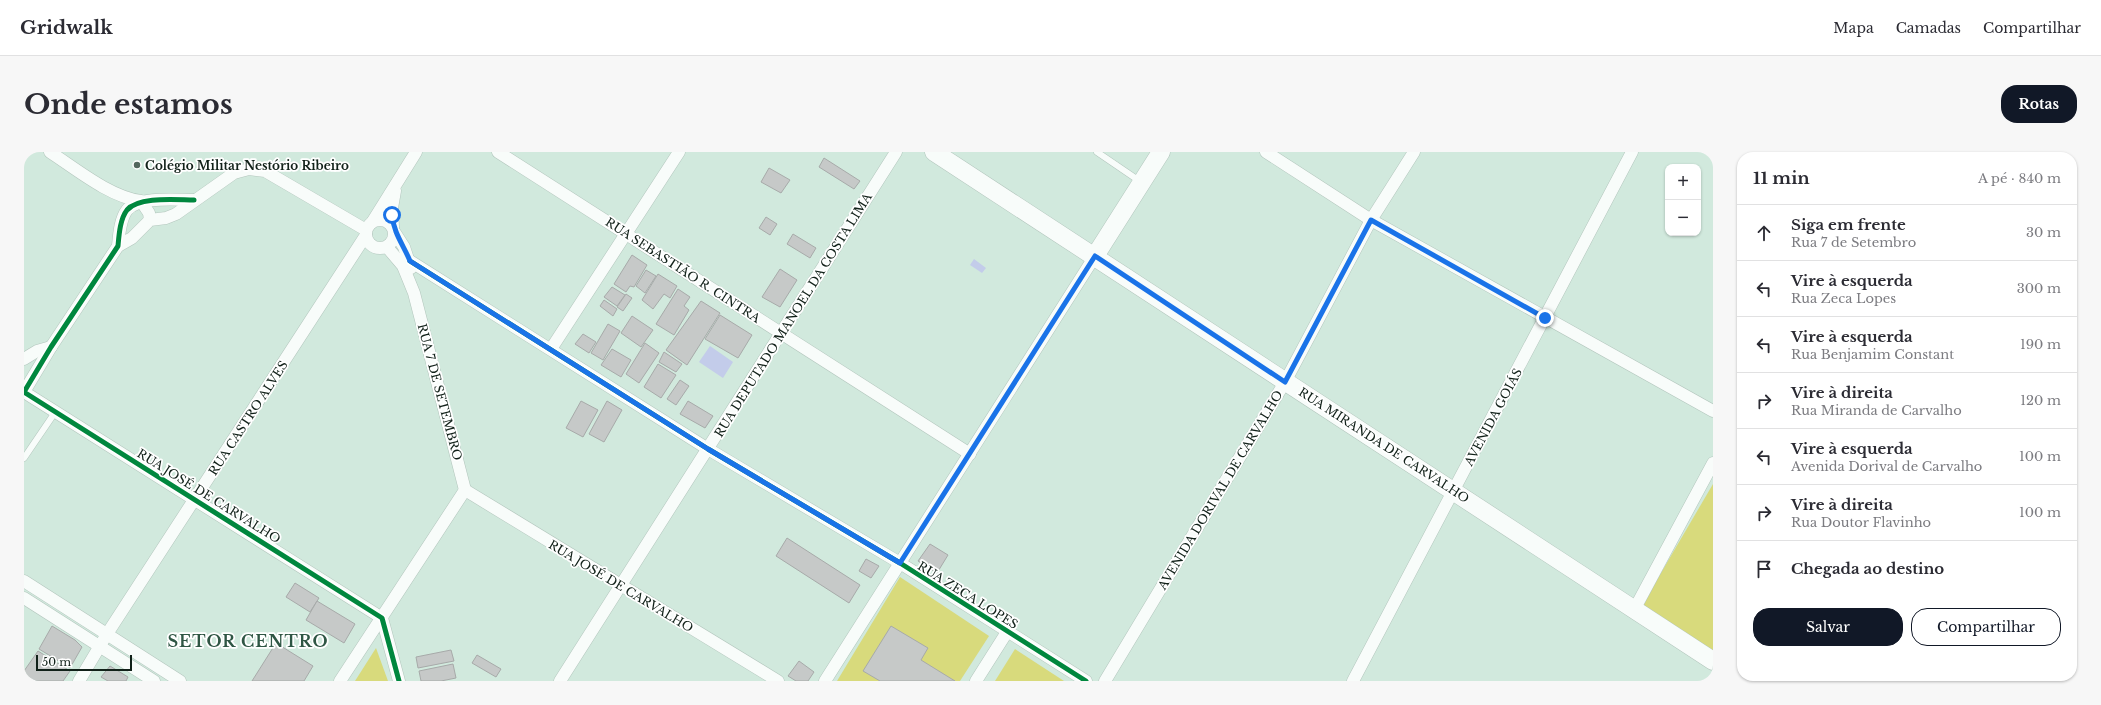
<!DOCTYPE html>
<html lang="pt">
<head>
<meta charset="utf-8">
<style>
  :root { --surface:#fff; --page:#f7f7f7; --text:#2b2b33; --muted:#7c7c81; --line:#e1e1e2; --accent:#111827 }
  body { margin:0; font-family:"Libre Baskerville",serif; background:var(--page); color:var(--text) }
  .controls { position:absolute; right:12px; top:12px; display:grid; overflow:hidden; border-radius:8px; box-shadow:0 1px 3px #0004 }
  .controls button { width:36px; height:36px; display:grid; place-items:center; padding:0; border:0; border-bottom:1px solid var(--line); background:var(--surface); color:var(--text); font:20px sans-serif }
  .scale { position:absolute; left:12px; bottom:10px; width:96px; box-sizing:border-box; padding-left:4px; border:2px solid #112119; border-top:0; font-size:11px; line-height:14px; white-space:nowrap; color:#112119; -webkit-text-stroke:3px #fff; paint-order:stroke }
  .stop { position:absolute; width:12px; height:12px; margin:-9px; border:3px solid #1a73e8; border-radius:50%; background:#fff }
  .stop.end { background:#1a73e8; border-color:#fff; box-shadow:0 1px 4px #0008 }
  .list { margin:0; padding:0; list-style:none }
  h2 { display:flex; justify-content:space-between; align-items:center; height:52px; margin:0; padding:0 16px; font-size:17px }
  h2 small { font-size:13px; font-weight:400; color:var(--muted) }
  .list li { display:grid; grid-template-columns:26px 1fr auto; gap:12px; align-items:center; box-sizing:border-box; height:56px; padding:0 16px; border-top:1px solid var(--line) }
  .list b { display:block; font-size:15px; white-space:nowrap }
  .list p { margin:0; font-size:13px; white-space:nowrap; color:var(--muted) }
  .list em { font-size:13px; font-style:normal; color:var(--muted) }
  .actions { display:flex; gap:8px; padding:12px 16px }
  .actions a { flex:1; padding:9px 0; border:1px solid var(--accent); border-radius:16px; text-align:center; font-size:14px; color:var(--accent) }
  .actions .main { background:var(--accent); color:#fff }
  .icon { flex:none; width:22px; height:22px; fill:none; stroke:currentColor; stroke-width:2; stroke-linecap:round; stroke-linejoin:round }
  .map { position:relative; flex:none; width:1689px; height:529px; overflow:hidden; border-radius:16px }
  header { display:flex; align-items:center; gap:24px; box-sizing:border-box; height:56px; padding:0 20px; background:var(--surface); border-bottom:1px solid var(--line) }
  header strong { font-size:19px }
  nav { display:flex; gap:22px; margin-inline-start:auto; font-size:14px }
  .intro { display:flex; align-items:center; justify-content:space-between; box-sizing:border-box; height:96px; padding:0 24px }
  h1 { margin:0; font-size:28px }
  .button { padding:10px 18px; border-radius:16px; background:var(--accent); color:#fff; font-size:14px; font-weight:700 }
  main { display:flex; gap:24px; padding:0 24px }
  aside { flex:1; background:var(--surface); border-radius:16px; box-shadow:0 1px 3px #0004 }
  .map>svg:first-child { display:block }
  .green { fill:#d8da7c }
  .water { fill:#c3ccea }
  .building { fill:#c6c9c8; stroke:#a7aaa9 }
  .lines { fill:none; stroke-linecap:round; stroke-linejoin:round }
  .lane-casing { stroke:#b3c6bd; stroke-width:7 }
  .street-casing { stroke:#b3c6bd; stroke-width:13 }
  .secondary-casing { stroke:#b3c6bd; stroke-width:19 }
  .lane { stroke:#f8fcfa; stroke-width:6 }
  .street { stroke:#f8fcfa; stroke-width:12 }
  .secondary { stroke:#f8fcfa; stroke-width:18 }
  .cycleway-casing { stroke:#fff; stroke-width:8 }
  .cycleway { stroke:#00873e; stroke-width:5 }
  .route { stroke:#1a73e8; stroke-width:5 }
  .poi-dot { fill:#54675e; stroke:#fff; stroke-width:1.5 }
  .labels { text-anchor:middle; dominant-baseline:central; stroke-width:3.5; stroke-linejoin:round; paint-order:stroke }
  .poi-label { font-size:12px; font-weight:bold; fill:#112119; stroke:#fff; text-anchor:start }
  .street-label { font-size:12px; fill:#112119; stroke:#fff }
  .district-label { font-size:16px; font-weight:bold; letter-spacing:1px; fill:#2f5644; stroke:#fff }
</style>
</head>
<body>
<header>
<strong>Gridwalk</strong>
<nav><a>Mapa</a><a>Camadas</a><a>Compartilhar</a></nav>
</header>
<div class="intro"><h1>Onde estamos</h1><a class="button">Rotas</a></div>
<main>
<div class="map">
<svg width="1689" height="529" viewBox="0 0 1689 529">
  <rect width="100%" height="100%" fill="#d1e9dd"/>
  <g class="green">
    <polygon points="1689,332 1689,500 1617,455"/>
    <polygon points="876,425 965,484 936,529 813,529"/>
    <polygon points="352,496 364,529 331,529"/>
    <polygon points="991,497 1040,529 971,529"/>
  </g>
  <g class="water">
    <polygon points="950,107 962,116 958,121 946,113"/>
    <polygon points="686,194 709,210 699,226 675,210"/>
  </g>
  <g class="building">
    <polygon points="800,6 836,29 830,37 795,15"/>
    <polygon points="745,16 766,28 757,41 737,30"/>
    <polygon points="742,65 753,72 746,83 735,76"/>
    <polygon points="769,82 792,96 786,106 763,92"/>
    <polygon points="608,103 623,113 610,135 606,134 602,140 590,132"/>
    <polygon points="756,117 773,128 756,155 738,145"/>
    <polygon points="622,118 632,124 621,141 612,134"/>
    <polygon points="634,122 653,134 646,146 640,142 629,157 618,148"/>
    <polygon points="588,135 601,143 593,154 580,145"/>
    <polygon points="654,137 666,145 660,154 665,158 650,183 632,172"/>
    <polygon points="602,142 608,146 599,159 593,155"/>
    <polygon points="580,148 593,157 589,164 576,154"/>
    <polygon points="677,149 696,161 663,213 642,198"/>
    <polygon points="696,163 728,183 714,206 681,187"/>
    <polygon points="608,164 629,178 617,195 597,181"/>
    <polygon points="584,172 596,179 579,208 567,201"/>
    <polygon points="559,182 572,190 565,201 551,192"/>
    <polygon points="621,191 635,201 615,231 602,222"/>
    <polygon points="588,197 607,208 597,225 577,213"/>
    <polygon points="640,200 658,212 652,220 635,210"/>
    <polygon points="634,212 652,223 637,246 620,235"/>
    <polygon points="656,228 665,234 652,253 643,247"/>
    <polygon points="557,249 574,258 559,285 542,276"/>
    <polygon points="583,249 598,258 580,290 565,282"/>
    <polygon points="664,249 689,264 681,276 656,262"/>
    <polygon points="763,386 836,433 825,451 752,404"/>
    <polygon points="906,392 924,403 913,421 894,409"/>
    <polygon points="842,407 855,414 847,426 835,419"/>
    <polygon points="271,431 295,446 286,460 262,445"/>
    <polygon points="293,449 331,472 320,491 282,468"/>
    <polygon points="28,474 51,488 58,495 46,516 15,497"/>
    <polygon points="867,474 904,496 897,508 931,529 856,529 839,519"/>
    <polygon points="252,491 289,514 280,529 228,529"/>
    <polygon points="427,498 430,509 394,516 392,505"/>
    <polygon points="14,499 46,519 39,529 0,529 0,519"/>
    <polygon points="453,503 477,517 472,525 448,511"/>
    <polygon points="775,509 790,520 784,529 772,529 764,524"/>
    <polygon points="429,512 432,526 417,529 397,529 395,519"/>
    <polygon points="86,514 104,525 102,529 84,529 77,525"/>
  </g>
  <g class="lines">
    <g class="lane-casing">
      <g id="lane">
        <polyline points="1073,0 1117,30"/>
        <polyline points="0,306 32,259"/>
      </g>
    </g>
    <g class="street-casing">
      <g id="street">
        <path d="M26,0C52,17 86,45 117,49L125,61L126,68"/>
        <polyline points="474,0 946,302"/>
        <polyline points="1242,0 1347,68 1689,259"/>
        <path d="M170,48C153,48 115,44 103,58C96,67 95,83 94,94L27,195L0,240L358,466L375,529"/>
        <circle cx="356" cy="82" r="14"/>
        <polyline points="349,69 392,0"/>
        <polyline points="369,75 368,56 371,39"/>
        <polyline points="371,81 380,95 387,116"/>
        <polyline points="94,94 108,86 126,68 142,66 152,62 210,21 225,17 241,19 342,78"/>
        <polyline points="363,95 379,114 390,141 441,338"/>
        <polyline points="386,109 684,297 876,411 1062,529"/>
        <polyline points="527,197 655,0"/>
        <polyline points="0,207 13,199 27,195"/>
        <polyline points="441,338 754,529"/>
        <polyline points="0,429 156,529"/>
        <polyline points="0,446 130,529"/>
        <polyline points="1610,458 1689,311"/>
        <polyline points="55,529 83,482 342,83"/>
        <polyline points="316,529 441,338"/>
        <polyline points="536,529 872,0"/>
        <polyline points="801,529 1071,104"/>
        <polyline points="952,529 983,480"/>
        <polyline points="1081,529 1261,230 1347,68 1390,0"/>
        <polyline points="1329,529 1608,0"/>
      </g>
    </g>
    <g class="secondary-casing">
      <g id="secondary">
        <polyline points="910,0 1689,509"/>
        <polyline points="1071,104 1137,0"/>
      </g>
    </g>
    <use href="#lane" class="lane"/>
    <use href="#street" class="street"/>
    <use href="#secondary" class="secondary"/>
    <g class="cycleway-casing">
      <g id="cycleway">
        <path d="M170,48C153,48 115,44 103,58C96,67 95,83 94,94L27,195L0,240L358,466L375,529"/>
        <polyline points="386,109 684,297 876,411 1062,529"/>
      </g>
    </g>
    <use href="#cycleway" class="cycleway"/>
  </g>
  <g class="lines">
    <path class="route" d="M368,63C370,82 379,92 386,109L684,297L876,411L1071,104L1261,230L1347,68L1521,166"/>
  </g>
  <circle class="poi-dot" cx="113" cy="13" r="4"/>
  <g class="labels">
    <g class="poi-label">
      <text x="121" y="13">Colégio Militar Nestório Ribeiro</text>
    </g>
    <g class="street-label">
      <text transform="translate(659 118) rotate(33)">RUA SEBASTIÃO R. CINTRA</text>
      <text transform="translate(769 163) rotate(-58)">RUA DEPUTADO MANOEL DA COSTA LIMA</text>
      <text transform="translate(416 240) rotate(75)">RUA 7 DE SETEMBRO</text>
      <text transform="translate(1469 265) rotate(-62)">AVENIDA GOIÁS</text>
      <text transform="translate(224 266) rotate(-57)">RUA CASTRO ALVES</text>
      <text transform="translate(1360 293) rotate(33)">RUA MIRANDA DE CARVALHO</text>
      <text transform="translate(1196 338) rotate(-59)">AVENIDA DORIVAL DE CARVALHO</text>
      <text transform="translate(185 344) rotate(32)">RUA JOSÉ DE CARVALHO</text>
      <text transform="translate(597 434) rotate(31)">RUA JOSÉ DE CARVALHO</text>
      <text transform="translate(944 443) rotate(32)">RUA ZECA LOPES</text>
    </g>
    <g class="district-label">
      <text x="224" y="489">SETOR CENTRO</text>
    </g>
  </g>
</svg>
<div class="controls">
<button>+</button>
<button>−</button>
</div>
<div class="scale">50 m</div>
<div class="stop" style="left:368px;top:63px"></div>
<div class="stop end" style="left:1521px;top:166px"></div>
</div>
<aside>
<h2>11 min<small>A pé · 840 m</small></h2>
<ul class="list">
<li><svg class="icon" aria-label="ahead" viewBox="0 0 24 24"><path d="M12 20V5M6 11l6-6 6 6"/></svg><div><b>Siga em frente</b><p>Rua 7 de Setembro</p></div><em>30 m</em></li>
<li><svg class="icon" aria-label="left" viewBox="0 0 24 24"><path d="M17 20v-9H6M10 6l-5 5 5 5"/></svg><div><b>Vire à esquerda</b><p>Rua Zeca Lopes</p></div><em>300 m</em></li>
<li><svg class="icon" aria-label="left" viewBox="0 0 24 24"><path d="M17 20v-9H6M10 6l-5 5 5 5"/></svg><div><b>Vire à esquerda</b><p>Rua Benjamim Constant</p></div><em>190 m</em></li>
<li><svg class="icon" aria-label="right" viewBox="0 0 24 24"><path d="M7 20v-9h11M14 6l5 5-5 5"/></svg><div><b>Vire à direita</b><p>Rua Miranda de Carvalho</p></div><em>120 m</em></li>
<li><svg class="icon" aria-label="left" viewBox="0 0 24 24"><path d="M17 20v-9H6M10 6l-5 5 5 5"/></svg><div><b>Vire à esquerda</b><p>Avenida Dorival de Carvalho</p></div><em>100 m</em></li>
<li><svg class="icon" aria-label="right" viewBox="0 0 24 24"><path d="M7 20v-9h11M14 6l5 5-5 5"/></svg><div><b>Vire à direita</b><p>Rua Doutor Flavinho</p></div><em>100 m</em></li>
<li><svg class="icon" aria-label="arrive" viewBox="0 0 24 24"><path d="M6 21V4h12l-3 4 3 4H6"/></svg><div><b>Chegada ao destino</b></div></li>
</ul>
<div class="actions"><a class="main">Salvar</a><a>Compartilhar</a></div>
</aside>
</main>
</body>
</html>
